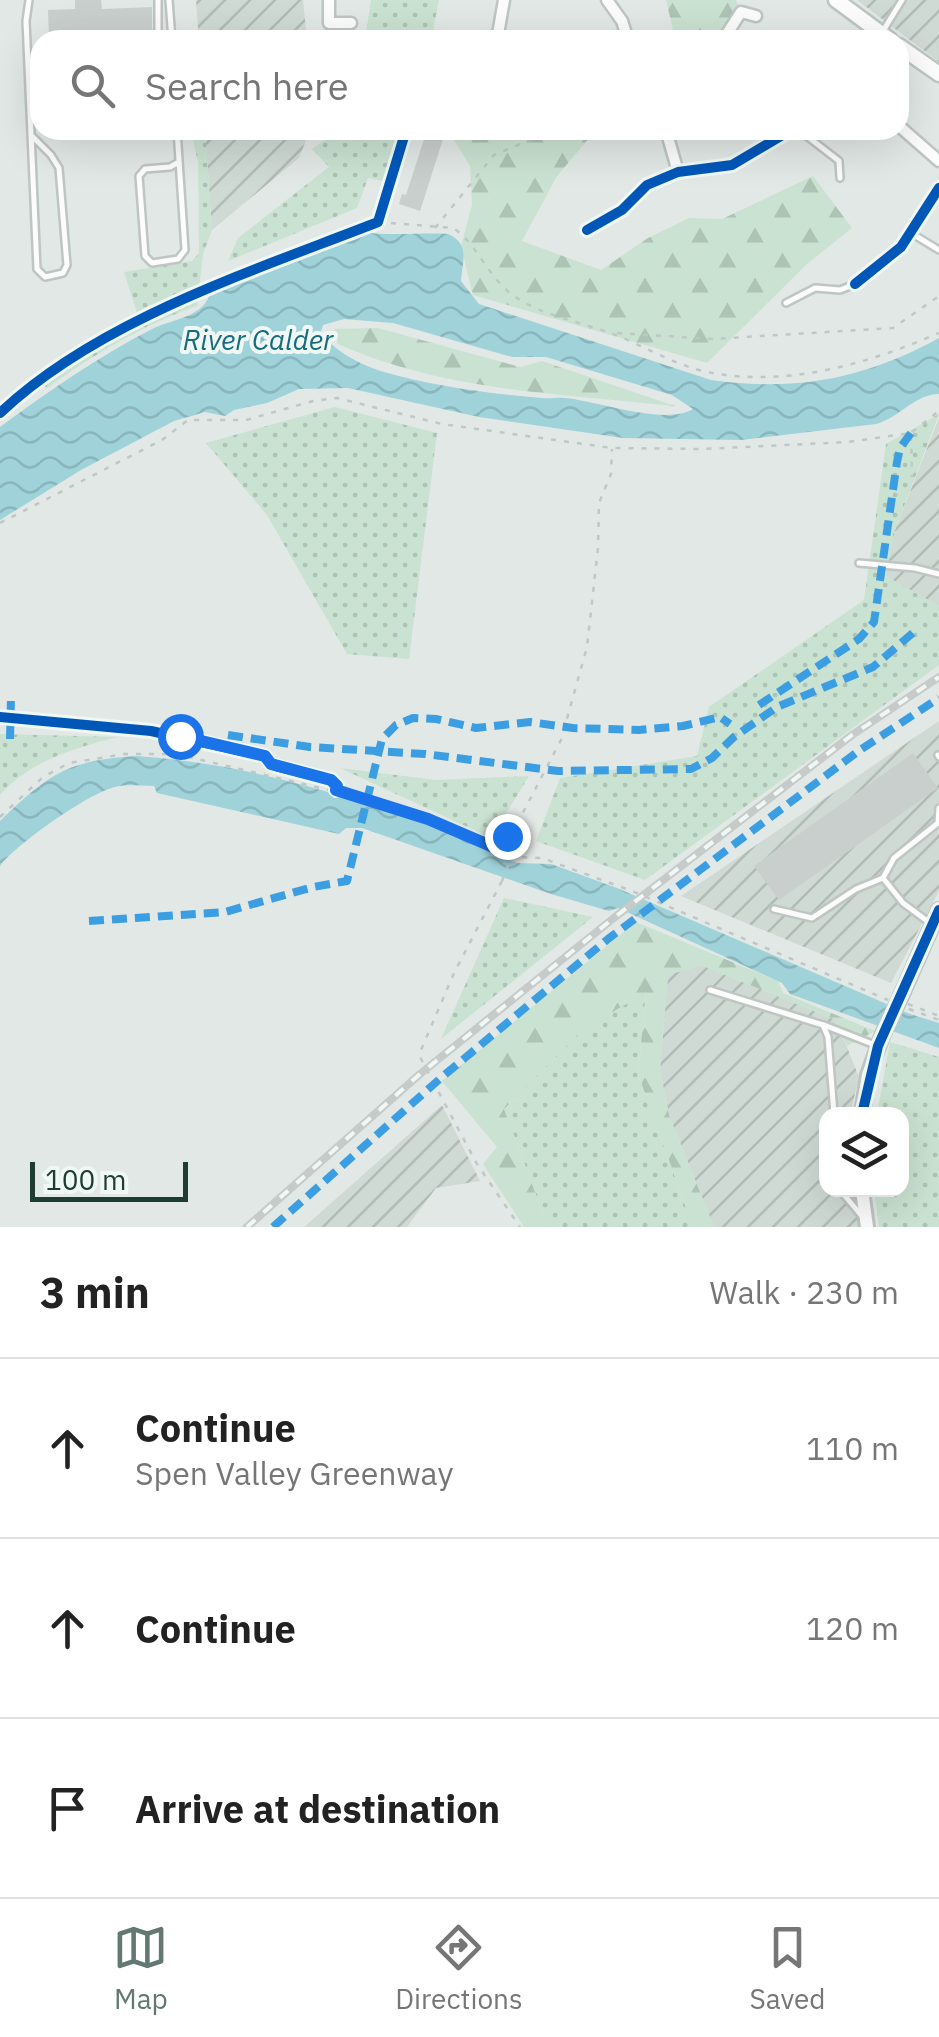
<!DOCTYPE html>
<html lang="en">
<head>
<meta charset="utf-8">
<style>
  :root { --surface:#fff; --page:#f2f2f2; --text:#222; --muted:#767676; --line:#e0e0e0; --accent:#637872 }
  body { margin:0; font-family:"IBM Plex Sans",sans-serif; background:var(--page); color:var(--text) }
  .controls { position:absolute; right:30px; bottom:30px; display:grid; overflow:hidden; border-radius:20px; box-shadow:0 10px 40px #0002 }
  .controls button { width:90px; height:90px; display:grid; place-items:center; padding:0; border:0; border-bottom:2px solid var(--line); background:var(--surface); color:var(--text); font:50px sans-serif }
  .scale { position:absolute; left:30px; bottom:25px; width:158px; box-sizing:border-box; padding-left:10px; border:5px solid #1f3c34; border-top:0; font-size:28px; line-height:35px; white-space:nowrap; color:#1f3c34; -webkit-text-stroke:8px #eff8f4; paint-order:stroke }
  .stop { position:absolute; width:30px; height:30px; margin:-22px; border:8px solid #1a73e8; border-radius:50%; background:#fff }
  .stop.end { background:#1a73e8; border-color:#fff; box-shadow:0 2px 10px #0008 }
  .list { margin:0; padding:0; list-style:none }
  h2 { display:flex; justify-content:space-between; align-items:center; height:130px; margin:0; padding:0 40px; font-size:42px }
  h2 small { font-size:32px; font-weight:400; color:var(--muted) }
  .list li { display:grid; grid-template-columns:65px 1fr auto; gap:30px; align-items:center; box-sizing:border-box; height:180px; padding:0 40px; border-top:2px solid var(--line) }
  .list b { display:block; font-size:38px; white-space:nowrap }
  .list p { margin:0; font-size:32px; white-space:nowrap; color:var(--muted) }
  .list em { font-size:32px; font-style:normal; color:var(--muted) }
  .icon { flex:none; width:55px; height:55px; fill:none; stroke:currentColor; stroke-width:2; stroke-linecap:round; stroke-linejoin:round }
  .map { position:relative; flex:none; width:939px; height:1227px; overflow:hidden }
  .search { position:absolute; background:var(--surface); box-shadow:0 10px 40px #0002; left:30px; right:30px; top:30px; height:110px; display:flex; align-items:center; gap:25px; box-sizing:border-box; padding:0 35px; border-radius:30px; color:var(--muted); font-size:38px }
  .sheet { height:670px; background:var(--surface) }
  nav { display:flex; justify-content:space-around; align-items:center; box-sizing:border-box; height:140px; border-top:2px solid var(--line); background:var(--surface); font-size:28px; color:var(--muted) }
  nav a { display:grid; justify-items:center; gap:5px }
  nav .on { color:var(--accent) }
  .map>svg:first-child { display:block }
  .industrial { fill:url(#industrial-furrows) }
  .grass { fill:url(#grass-dots) }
  .forest { fill:url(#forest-firs) }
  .water { fill:url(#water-waves); fill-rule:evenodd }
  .building { fill:#c9cfcd }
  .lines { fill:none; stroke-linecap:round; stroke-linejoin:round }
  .service-casing { stroke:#bfc5c2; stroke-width:10 }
  .minor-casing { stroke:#bfc5c2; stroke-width:15 }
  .tertiary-casing { stroke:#bfc5c2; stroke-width:18 }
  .secondary-casing { stroke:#bec6c3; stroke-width:19 }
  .path { stroke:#bfc8c6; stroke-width:2.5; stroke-dasharray:5 8; stroke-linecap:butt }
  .service { stroke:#fbfcfb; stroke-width:5 }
  .minor { stroke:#fbfcfb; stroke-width:10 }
  .tertiary { stroke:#fbfcfb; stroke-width:12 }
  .secondary { stroke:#fbfcfb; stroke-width:14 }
  .rail-casing { stroke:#c6cac9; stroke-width:8 }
  .rail { stroke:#eff8f4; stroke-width:4; stroke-dasharray:11; stroke-linecap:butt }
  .tertiary-bridge-casing { stroke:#bfc5c2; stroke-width:18; stroke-linecap:butt }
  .path-bridge { stroke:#bfc8c6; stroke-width:2.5; stroke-dasharray:5 8; stroke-linecap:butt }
  .tertiary-bridge { stroke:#fbfcfb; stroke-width:12 }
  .quiet { stroke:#3c9ee2; stroke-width:8; stroke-dasharray:15 8; stroke-linecap:butt }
  .cycleway-casing { stroke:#eff8f4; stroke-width:16 }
  .cycleway { stroke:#0057b8; stroke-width:10 }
  .route { stroke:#1a73e8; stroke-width:12 }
  .labels { text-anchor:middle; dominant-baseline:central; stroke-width:8; stroke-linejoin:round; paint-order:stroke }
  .water-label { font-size:28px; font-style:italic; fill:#166b7c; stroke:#eff8f4 }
</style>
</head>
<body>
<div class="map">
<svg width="939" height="1227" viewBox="0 0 939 1227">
  <defs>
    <pattern id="industrial-furrows" width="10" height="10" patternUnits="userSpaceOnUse" patternTransform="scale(2.5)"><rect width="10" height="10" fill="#cfdad5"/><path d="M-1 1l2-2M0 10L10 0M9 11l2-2" fill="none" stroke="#b1bcb7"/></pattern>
    <pattern id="grass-dots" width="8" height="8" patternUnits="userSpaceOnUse" patternTransform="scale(2.5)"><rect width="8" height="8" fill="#cae2d1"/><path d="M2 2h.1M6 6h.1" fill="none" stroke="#adc3b4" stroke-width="1.8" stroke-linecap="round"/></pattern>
    <pattern id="forest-firs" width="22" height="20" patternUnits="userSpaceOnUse" patternTransform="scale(2.5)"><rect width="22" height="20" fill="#cae2d1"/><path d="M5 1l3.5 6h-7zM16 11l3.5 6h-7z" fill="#adc3b4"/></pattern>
    <pattern id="water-waves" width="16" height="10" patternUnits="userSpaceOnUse" patternTransform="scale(2.5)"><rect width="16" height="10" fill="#a0d2da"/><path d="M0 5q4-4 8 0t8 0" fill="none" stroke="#89b5bc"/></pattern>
  </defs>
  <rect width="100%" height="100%" fill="#e2e8e5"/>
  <g class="industrial">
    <polygon points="196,0 303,0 307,40 199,40"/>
    <polygon points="857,0 939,0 939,62"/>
    <polygon points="205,130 310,130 299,158 212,230"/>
    <polygon points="939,418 939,606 885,576 895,530"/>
    <polygon points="939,721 939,891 891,983 681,896"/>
    <polygon points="701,965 836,1020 859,1077 850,1114 826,1114 826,1190 854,1190 859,1227 714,1227 669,1115 660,1070 668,975"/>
    <polygon points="442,1105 480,1181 436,1188 407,1227 304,1227"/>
  </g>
  <g class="grass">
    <polygon points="371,0 439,0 431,40 365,40"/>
    <path d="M191,130H205L212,230L203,254L197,306C141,326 94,354 46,389L42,371L138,316L124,272L192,261L199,253L198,163Z"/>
    <polygon points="339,130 400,130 383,181 368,178 357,208 228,261 238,238 329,167 312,149"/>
    <polygon points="335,407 437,433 409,659 347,654 267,515 206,443"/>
    <polygon points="939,414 895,530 885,576 939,606 939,665 645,880 536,841 560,778 697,756 709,707 864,600 886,444"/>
    <path d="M0,734L117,737C73,749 31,760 0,795Z"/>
    <polygon points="340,768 436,780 529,776 491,838"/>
    <polygon points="504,898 593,917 441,1039"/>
    <polygon points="646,992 638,1074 693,1227 548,1227 504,1109 584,1028"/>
    <polygon points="890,1042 939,1057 939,1227 879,1227 874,1190 902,1190 902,1114 877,1114"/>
  </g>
  <g class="forest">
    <polygon points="666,0 736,0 741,12 723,40 665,40 674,34"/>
    <polygon points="448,130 596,130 557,176 522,241 601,270 648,238 689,218 722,219 813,176 852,228 807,264 707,363 473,295 461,246 472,205 470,166"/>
    <path d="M378,328L520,367L542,361L675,406C563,394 442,391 338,344L334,329Z"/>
    <polygon points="636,922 778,981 783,993 875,1031 847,1046 836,1020 701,965 668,975 660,1070 669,1115 714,1227 693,1227 638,1074 646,993 584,1028 504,1109 548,1227 524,1227 483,1164 497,1147 442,1081"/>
  </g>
  <g class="water">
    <path d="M363,231C375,237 429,232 448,234C471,244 462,262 461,281L479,304L711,380C796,392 864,379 939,338V394C915,394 899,418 876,424L741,440L623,438L479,417L348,388L299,389L267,403L234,410L225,416L205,412L174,421L81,470L0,520V427C49,391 99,356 154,328C174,319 206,316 210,292ZM344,319L393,323L512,357H546L672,395L693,409C665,426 598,401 565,398C558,397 550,399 542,398C491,394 433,386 384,372C363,366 331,350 321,331L323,325Z"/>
    <path d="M137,756C257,764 375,803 486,847L503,858L518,863L551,864L617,888L910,1014L939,1023V1048L790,994L782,983L618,908L609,911L551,894L362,828H346L339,834L157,793L154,786C141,786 128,784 115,787C89,793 16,844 0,866V821C49,774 67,760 137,756Z"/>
  </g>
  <g class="building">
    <polygon points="75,0 101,0 102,9 152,7 152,40 49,40 48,10 75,9"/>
    <polygon points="427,130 446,130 420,211 399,204 402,194 406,195"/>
    <polygon points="913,753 938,788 779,900 754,866"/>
  </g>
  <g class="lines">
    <g class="service-casing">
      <g id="service">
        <polyline points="29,0 26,21 37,269 45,277 63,273 67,265 59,168 51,155 31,135"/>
        <polyline points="158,0 158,40"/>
        <polyline points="169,0 172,40"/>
        <polyline points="883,31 902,0"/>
        <polyline points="177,130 185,250 178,259 152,263 145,256 139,176 145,169 170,167 179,162"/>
        <polyline points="799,130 839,161 840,178"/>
        <polyline points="911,233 939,250"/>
        <polyline points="786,303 815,288 840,290 855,284"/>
        <polyline points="859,563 915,568 939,574"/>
        <polyline points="938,755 939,757"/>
        <polyline points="774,909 812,918 856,889 883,878"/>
        <polyline points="930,923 903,903 883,878 894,858 938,823 939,808"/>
        <polyline points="710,990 823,1025 828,1037 834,1114"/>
        <polyline points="824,1025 875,1045"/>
        <polyline points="840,1190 861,1215"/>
      </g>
    </g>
    <g class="minor-casing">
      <g id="minor">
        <polyline points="329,0 329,23 351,23"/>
        <polyline points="607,0 622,21 628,40"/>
        <polyline points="497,40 504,0"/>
        <polyline points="723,40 741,12 756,16"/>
        <polyline points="899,126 939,161"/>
        <polyline points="666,130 678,172"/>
        <polyline points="587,230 622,210 647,185 678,172 732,165 791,130"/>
        <polyline points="855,284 901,247 939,188"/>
      </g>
    </g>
    <g class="tertiary-casing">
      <g id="tertiary">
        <polyline points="901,996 939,910"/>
        <polyline points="862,1114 868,1075 882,1036"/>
        <polyline points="862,1190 867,1227"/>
      </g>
    </g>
    <g class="secondary-casing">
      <g id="secondary">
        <polyline points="836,0 890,40"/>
        <polyline points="899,46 939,74"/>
      </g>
    </g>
    <g class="path">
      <path d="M378,222L453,228C476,242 489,279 514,296C541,315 577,321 607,332C640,343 673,365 707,372C786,388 867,364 939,333"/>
      <polyline points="435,228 494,155 554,130"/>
      <polyline points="617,333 712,339 893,328 939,296"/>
      <polyline points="912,432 939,411"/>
      <polyline points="0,523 162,440 188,420 246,420 313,401 337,398 442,424 612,448 702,449 848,442 911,433 912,477"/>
      <polyline points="0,817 43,777 69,763 125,754 176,754 376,801 428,819 511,857 542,858 632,891 888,1000"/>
      <polyline points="492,846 507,837 518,822"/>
      <polyline points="514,850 518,822 561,740 587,647 598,548 599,503 611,474 612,449"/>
      <polyline points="502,881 454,973 421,1050 421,1059 477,1164 520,1227"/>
      <polyline points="908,1004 939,1016"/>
      <polyline points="909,1009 939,1020"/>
    </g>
    <use href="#service" class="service"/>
    <use href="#minor" class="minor"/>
    <use href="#tertiary" class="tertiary"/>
    <use href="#secondary" class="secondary"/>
    <g class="rail-casing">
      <polyline id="rail" points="247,1227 420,1074 615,917 852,735 939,677"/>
    </g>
    <use href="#rail" class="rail"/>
    <g class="tertiary-bridge-casing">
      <polyline id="tertiary-bridge" points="882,1036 901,996"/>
    </g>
    <polyline class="path-bridge" points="502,881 514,850"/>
    <use href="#tertiary-bridge" class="tertiary-bridge"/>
    <g class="quiet">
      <polyline points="759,705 859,639 874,622 897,462 900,448 911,433"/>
      <polyline points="228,735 310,747 425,754 558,771 691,769 712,758 734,737 777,707 873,667 914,632"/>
      <polyline points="10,739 11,697"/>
      <polyline points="89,921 225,912 313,887 347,881 382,739 396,725 413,718 436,719 476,728 530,722 573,728 639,730 683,726 720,717 730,724"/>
      <polyline points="273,1227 442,1077 608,939 860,750 939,698"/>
    </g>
    <g class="cycleway-casing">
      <g id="cycleway">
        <polyline points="587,230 622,210 647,185 678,172 732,165 791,130"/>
        <polyline points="855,284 901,247 939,188"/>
        <path d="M0,413C98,320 253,271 378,222L406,130"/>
        <polyline points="0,717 151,731 265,756 271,764 279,767 331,780 337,786 336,790"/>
        <polyline points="862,1114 878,1046 939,910"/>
      </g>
    </g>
    <use href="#cycleway" class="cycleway"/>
  </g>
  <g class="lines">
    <polyline class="route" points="180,736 265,756 271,764 331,780 337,786 336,790 428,819 491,846 507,836"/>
  </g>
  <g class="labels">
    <g class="water-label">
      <text x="258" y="339">River Calder</text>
    </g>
  </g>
</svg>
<div class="controls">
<button><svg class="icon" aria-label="layers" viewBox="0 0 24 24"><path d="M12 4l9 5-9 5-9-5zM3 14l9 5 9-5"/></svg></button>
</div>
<div class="scale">100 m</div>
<div class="stop" style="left:180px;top:736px"></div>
<div class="stop end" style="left:507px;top:836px"></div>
<div class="search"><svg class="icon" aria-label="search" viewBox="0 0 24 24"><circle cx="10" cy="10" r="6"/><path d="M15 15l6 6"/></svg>Search here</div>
</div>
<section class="sheet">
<h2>3 min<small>Walk · 230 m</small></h2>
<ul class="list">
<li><svg class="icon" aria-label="ahead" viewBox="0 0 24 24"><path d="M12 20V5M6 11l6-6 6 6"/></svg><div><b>Continue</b><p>Spen Valley Greenway</p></div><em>110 m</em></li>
<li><svg class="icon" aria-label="ahead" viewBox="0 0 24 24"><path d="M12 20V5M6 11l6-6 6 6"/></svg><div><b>Continue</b></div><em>120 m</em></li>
<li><svg class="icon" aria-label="arrive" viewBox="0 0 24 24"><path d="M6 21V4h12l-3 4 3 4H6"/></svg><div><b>Arrive at destination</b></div></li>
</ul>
</section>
<nav>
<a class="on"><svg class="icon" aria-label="map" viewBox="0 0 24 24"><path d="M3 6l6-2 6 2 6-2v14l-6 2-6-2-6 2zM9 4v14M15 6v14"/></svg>Map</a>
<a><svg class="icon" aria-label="directions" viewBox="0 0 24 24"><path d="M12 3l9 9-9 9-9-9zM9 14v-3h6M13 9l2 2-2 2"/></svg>Directions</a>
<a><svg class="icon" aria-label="saved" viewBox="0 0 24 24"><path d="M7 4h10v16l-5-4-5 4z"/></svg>Saved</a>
</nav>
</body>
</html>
